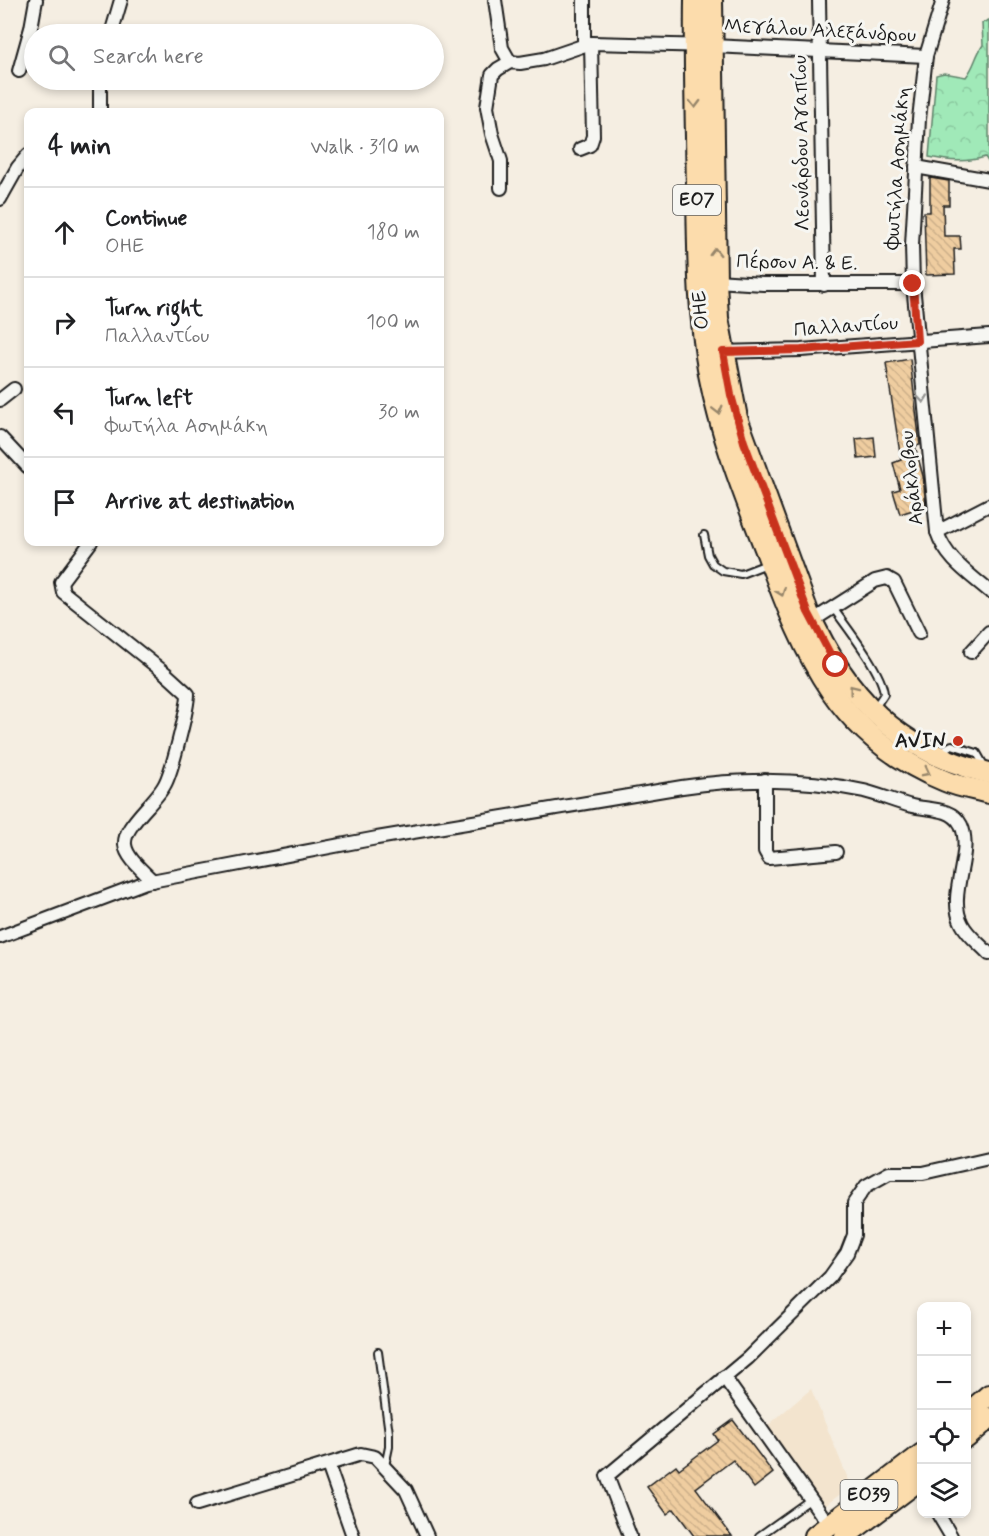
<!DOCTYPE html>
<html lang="en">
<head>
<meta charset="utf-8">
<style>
  :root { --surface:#fff; --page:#f2f2f2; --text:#202124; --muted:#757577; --line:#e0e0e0 }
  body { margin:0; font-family:Mynerve,sans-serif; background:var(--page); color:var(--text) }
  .controls { position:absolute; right:18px; bottom:18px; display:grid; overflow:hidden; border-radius:12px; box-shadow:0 3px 9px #0003 }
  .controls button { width:54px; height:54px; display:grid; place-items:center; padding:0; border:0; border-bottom:2px solid var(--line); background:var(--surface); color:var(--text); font:30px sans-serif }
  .stop { position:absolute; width:18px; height:18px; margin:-14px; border:4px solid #c8321e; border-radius:50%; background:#fff }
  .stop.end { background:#c8321e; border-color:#fff; box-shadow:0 2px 6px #0008 }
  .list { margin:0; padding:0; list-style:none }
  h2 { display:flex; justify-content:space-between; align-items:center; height:78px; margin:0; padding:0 24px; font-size:26px }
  h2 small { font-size:20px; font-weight:400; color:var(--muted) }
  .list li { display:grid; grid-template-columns:39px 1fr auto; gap:18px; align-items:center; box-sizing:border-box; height:90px; padding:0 24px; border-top:2px solid var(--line) }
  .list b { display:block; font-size:22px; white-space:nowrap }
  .list p { margin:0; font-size:20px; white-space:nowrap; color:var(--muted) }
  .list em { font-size:20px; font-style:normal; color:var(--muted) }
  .icon { flex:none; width:33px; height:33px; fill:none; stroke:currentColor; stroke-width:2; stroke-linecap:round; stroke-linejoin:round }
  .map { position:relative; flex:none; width:989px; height:1536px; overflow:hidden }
  .search { position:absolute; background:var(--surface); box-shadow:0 3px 9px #0003; left:24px; top:24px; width:420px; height:66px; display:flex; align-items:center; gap:15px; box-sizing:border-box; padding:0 21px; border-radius:33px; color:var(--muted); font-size:22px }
  .panel { position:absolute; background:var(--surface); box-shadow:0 3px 9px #0003; left:24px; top:108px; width:420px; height:438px; border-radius:12px }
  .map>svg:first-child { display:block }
  .built { fill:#f3e4ce }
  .forest { fill:url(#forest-crowns); stroke:#5e826a; stroke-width:1.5 }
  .building { fill:url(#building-back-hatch); stroke:#1c1c1c; stroke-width:1.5 }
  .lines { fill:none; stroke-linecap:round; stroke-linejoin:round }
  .service-casing { stroke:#1c1c1c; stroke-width:10 }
  .minor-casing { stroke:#1c1c1c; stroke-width:16 }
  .primary-casing { stroke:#1c1c1c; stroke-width:24 }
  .service { stroke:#f6f6f2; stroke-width:6 }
  .minor { stroke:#f6f6f2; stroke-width:12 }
  .primary { stroke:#fcdcac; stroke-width:20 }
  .oneway { stroke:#97866b }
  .oneway2 { stroke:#949492 }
  .route { stroke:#c8321e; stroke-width:8 }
  .poi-dot { fill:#c8321e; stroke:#f6f6f2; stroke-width:2 }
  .labels { text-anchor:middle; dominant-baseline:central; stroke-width:6; stroke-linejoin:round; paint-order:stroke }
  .shield { fill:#f6f6f2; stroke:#5d5d5c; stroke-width:1.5 }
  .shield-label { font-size:18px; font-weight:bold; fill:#1c1c1c }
  .street-label { font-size:20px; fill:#1c1c1c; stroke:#f6f6f2 }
  .poi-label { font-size:20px; font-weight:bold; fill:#1c1c1c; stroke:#f6f6f2; text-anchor:end }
</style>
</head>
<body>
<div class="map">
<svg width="989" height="1536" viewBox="0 0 989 1536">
  <defs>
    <pattern id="forest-crowns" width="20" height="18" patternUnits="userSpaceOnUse" patternTransform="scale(1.5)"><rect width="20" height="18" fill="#a0e9b8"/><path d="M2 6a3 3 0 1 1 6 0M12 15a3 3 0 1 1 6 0" fill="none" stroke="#89c79e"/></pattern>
    <pattern id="building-back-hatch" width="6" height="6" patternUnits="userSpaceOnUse" patternTransform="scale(1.5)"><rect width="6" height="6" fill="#efcda0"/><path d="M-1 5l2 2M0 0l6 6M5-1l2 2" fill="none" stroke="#ccaf89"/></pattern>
  </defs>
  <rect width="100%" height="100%" fill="#f5eee2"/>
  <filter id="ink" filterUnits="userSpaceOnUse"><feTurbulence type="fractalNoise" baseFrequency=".0167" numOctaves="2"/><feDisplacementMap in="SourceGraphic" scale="12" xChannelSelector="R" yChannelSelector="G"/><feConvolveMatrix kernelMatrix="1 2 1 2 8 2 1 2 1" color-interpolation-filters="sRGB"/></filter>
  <g filter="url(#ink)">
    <polygon class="built" points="811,1389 851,1486 822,1508 766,1427"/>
    <path class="forest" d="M989,20V163L985,157C965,163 949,161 929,157L936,75L944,73L966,77C975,66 975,56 983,45L982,23Z"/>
    <g class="building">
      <polygon points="930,178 949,181 949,205 943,205 944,236 960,236 961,249 954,249 955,274 926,275 924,212 930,212"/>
      <polygon points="910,359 920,445 915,446 923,476 926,506 900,514 893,491 900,489 893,463 901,460 886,363"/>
      <polygon points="874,437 876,457 858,459 856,439"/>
      <polygon points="733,1420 773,1473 754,1488 733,1460 696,1488 732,1536 694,1536 674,1509 667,1514 647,1487 676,1465 679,1469 718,1440 714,1434"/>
    </g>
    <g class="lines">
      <g class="service-casing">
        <g id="service">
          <polyline points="704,535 708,555 713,564 723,571 741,574 767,564"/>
          <path d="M833,608C846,626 883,673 884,694L874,709"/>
          <polyline points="940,751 952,745 977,753 985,767"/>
          <polyline points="378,1352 389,1433 389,1447 385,1466"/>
          <polyline points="759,1536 811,1499"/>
        </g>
      </g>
      <g class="minor-casing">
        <g id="minor">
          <polyline points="495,0 502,48 510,62"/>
          <polyline points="819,0 824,285"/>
          <path d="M943,0L926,56L919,119L912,245L913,284L937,532C946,559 968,573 989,591"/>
          <polyline points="111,34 121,0"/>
          <polyline points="584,45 584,0"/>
          <polyline points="19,71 31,28 36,0"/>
          <polyline points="100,112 100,80"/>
          <polyline points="580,149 590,145 593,136 591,43"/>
          <polyline points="916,167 989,180"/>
          <polyline points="501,188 501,161 492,134 487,107 492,75 498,69 510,62 520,63 544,59 591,43 712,46 926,56"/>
          <polyline points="0,199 18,167 28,155"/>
          <polyline points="716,281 763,284 913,284"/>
          <polyline points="718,352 801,350 989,336"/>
          <polyline points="0,400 14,389"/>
          <polyline points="0,437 28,467"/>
          <polyline points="937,532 989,505"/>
          <path d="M91,542L61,582L63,592L165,673L188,694C188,708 172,771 165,784C161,792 154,799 148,806C115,842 118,848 153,881"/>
          <polyline points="812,621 875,581 887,578 894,582 919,633"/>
          <polyline points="971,652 989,632"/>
          <polyline points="765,780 765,851 769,858 836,852"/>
          <path d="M0,937L146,882L377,838L682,787C743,778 803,778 864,791C880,795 896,802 912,806C928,810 952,807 961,825C974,853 946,895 962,924C968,936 980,944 989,954"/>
          <polyline points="724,1377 829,1525"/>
          <polyline points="328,1465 353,1536"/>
          <polyline points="197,1504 361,1454 375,1457 406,1490 427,1536"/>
          <polyline points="938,1514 951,1536"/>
          <polyline points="630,1536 607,1476 748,1358 830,1277 847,1253 854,1235 854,1203 866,1186 889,1173 923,1173 989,1158"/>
        </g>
      </g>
      <g class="primary-casing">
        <g id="primary">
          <path d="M695,0C694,64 696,128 697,192C698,253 698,314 709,374C721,437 745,497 768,556C805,657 839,738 945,781C959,787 974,789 989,793"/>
          <path d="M712,0L716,281L718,318L737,418L808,612C845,695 898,752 989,773"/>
          <polyline points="966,1415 989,1395"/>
          <polyline points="966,1438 989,1418"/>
          <polyline points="815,1536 922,1454"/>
          <polyline points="845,1536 922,1478"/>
        </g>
      </g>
      <use href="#service" class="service"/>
      <use href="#minor" class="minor"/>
      <use href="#primary" class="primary"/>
    </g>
    <defs><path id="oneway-chevron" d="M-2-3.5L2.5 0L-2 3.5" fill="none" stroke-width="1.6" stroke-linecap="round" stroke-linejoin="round" transform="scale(1.5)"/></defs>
    <g class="oneway">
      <use href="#oneway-chevron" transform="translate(695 104) rotate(89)"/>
      <use href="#oneway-chevron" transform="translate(715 252) rotate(-91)"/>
      <use href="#oneway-chevron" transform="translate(718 410) rotate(76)"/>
      <use href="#oneway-chevron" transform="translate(781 592) rotate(69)"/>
      <use href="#oneway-chevron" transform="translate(853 689) rotate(-128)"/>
      <use href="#oneway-chevron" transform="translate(926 772) rotate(27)"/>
    </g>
    <use class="oneway2" href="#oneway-chevron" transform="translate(923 399) rotate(84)"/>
  </g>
  <g class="lines" filter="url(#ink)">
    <polyline class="route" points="836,665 808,612 744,442 731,395 723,352 801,350 917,341 913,284"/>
  </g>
  <circle class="poi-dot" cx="958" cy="741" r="6"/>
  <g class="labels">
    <g class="shield">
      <rect x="673" y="185" width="48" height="30" rx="4.5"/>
      <rect x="840.5" y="1480" width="57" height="30" rx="4.5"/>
    </g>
    <g class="shield-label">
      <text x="697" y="200">ΕΟ7</text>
      <text x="869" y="1495">ΕΟ39</text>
    </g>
    <g class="street-label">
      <text transform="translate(820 31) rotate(3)">Μεγάλου Αλεξάνδρου</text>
      <text transform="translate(802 143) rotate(-91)">Λεονάρδου Αγαπίου</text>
      <text transform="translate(898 168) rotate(-86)">Φωτήλα Ασημάκη</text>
      <text transform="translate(797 263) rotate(1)">Πέρσον Α. &amp; Ε.</text>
      <text transform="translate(701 310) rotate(-95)">ΟΗΕ</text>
      <text transform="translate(846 327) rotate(-4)">Παλλαντίου</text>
      <text transform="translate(912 478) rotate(-96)">Αράκλοβου</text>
    </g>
    <g class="poi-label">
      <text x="946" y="741">AVIN</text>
    </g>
  </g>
</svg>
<div class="controls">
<button>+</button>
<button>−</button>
<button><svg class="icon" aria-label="locate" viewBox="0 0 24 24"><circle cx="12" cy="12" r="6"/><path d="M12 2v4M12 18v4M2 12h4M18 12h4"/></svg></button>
<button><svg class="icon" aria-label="layers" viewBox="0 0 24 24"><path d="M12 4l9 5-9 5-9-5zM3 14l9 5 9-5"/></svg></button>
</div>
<div class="stop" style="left:836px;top:665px"></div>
<div class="stop end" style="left:913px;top:284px"></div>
<div class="search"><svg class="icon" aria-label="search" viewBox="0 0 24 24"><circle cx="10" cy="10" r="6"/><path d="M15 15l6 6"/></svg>Search here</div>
<section class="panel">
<h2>4 min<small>Walk · 310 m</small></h2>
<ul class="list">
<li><svg class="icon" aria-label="ahead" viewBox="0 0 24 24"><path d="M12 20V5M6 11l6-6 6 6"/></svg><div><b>Continue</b><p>ΟΗΕ</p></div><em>180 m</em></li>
<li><svg class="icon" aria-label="right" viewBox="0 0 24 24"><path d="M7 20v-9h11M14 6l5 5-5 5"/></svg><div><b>Turn right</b><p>Παλλαντίου</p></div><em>100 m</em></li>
<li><svg class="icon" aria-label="left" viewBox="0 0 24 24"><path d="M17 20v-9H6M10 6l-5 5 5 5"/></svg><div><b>Turn left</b><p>Φωτήλα Ασημάκη</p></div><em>30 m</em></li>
<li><svg class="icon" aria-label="arrive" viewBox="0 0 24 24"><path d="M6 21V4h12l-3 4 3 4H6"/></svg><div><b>Arrive at destination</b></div></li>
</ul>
</section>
</div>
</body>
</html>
